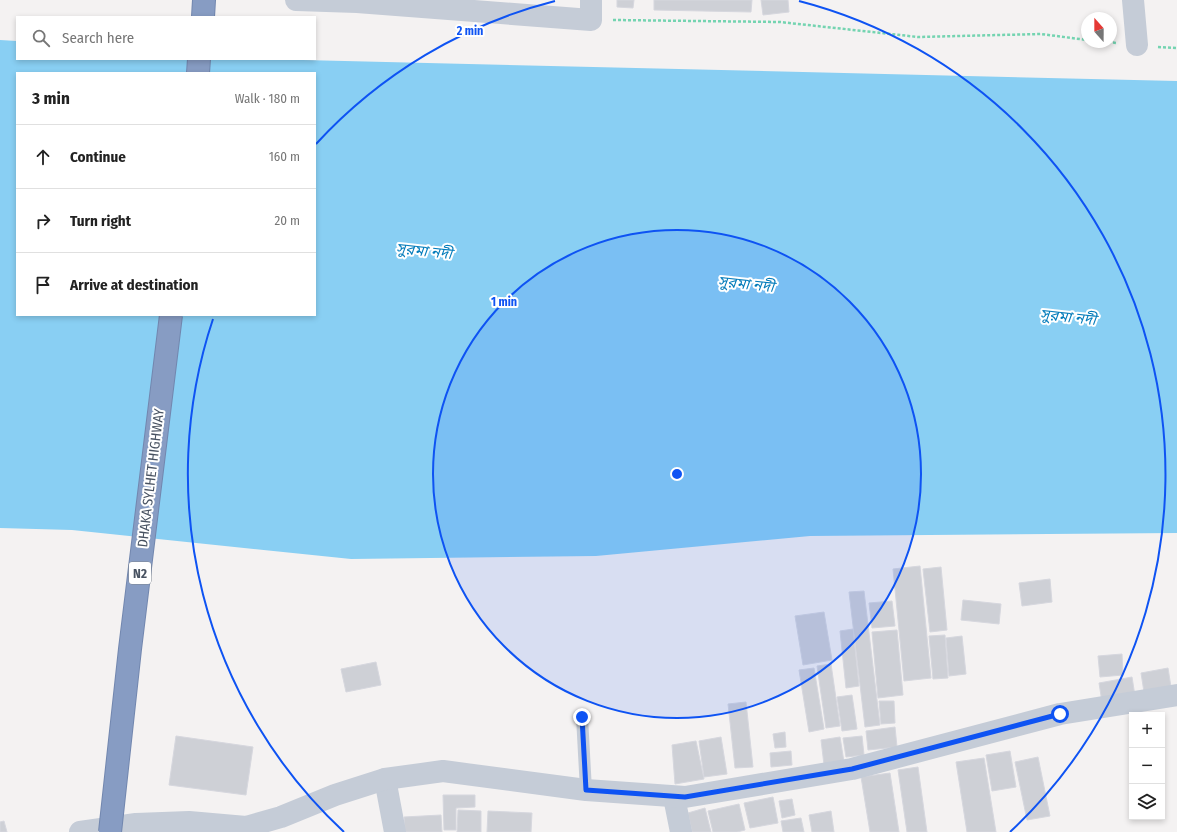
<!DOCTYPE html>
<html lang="en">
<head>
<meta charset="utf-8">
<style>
  :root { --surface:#fff; --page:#f2f2f2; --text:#222; --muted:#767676; --line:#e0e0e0 }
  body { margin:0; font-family:"Fira Sans Condensed","Noto Sans Bengali",sans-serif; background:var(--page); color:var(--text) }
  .controls { position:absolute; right:12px; bottom:12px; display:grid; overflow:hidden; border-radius:0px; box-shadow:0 2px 6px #0003 }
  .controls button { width:36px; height:36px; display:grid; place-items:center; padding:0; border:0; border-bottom:1px solid var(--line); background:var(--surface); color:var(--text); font:20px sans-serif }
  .compass { position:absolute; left:1081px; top:12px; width:36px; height:36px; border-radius:50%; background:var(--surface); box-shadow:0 2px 6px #0003; rotate:339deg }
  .stop { position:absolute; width:12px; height:12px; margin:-9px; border:3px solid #0e53f3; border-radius:50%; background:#fff }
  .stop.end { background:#0e53f3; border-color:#fff; box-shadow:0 1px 4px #0008 }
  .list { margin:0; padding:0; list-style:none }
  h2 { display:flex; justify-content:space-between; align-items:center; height:52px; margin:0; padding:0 16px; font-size:17px }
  h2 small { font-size:13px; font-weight:400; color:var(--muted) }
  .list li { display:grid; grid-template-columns:26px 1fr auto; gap:12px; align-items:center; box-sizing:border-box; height:64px; padding:0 16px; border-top:1px solid var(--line) }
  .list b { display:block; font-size:15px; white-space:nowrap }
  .list em { font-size:13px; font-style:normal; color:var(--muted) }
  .icon { flex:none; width:22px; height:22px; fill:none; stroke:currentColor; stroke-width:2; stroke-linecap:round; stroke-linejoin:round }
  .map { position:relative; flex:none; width:1177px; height:832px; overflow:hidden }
  .search { position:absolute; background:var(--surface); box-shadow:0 2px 6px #0003; left:16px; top:16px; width:300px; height:44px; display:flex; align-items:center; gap:10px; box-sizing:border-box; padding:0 14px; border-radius:0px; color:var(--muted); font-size:15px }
  .panel { position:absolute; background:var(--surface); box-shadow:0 2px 6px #0003; left:16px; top:72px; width:300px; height:244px; border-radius:0px }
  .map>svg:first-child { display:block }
  .water { fill:#89cff3; fill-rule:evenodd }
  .building { fill:#ced0d6; stroke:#d6d7de }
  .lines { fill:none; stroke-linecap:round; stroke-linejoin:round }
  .highway-casing { stroke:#7287af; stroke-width:24 }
  .path { stroke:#74d4b1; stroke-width:2.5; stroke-dasharray:3 2; stroke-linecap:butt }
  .lane { stroke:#c5ccd7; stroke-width:12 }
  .street { stroke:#c5ccd7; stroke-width:22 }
  .highway { stroke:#879cc3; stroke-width:22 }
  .highway-bridge-casing { stroke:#7287af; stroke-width:24; stroke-linecap:butt }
  .highway-bridge { stroke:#879cc3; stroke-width:22 }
  .route { stroke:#0e53f3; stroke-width:5 }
  .ring { fill:none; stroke:#0e53f3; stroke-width:2 }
  .labels { text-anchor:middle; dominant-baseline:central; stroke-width:4; stroke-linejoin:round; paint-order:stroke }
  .shield { fill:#fff; stroke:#7f8690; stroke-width:1 }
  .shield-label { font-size:13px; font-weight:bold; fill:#485261 }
  .street-label { font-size:14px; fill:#485261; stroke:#fff }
  .water-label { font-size:15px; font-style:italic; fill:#027bba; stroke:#fff }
  .centre { fill:#0e53f3; stroke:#fff; stroke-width:2 }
  .ring-label { font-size:12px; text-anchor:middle; font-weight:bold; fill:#0e53f3; stroke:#fff; stroke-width:4; stroke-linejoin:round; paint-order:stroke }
</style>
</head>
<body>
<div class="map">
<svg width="1177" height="832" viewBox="0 0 1177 832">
  <rect width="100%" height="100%" fill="#f4f2f2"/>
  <path class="water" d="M0,40L17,41V59H262L1177,81V533L810,536L596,556L351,559L72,530L0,528ZM17,73H315V315H17Z"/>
  <g class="building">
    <polygon points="617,0 634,0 633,8 617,7"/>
    <polygon points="654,0 752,0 751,12 654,10"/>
    <polygon points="761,0 788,0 789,12 763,15"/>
    <polygon points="920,566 931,678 904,681 893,569"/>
    <polygon points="941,567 947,630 930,632 923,569"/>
    <polygon points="1050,579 1052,602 1022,606 1019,583"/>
    <polygon points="864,591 880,725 865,727 849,592"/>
    <polygon points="963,600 1001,604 999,624 961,620"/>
    <polygon points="892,601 895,626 872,628 869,603"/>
    <polygon points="824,612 832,660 803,665 795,616"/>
    <polygon points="853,629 859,686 846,688 840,631"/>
    <polygon points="897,630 903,695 878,698 872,632"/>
    <polygon points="945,635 948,678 933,679 929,636"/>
    <polygon points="962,636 966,674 949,676 946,638"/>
    <polygon points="1122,654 1123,675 1100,677 1098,656"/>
    <polygon points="376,662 381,685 346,692 341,669"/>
    <polygon points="831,664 840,726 826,728 817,666"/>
    <polygon points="814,668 824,729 809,732 799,670"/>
    <polygon points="1168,668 1171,687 1144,692 1141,673"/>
    <polygon points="1132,677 1135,696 1102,702 1099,683"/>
    <polygon points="852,695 857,729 842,731 837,697"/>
    <polygon points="879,701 894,701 895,723 881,724"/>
    <polygon points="746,702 753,767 735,768 728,704"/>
    <polygon points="895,727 897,747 868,750 866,731"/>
    <polygon points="785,732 786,747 775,748 773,734"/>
    <polygon points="176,736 253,747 246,795 169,785"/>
    <polygon points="862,736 864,755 846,757 843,738"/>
    <polygon points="721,737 727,774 704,777 699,741"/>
    <polygon points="840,737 844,762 824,765 821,740"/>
    <polygon points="696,741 704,779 675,784 672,745"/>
    <polygon points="791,751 792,765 771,767 770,753"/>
    <polygon points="1010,751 1016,787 992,791 986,755"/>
    <polygon points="1038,757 1050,816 1027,820 1015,762"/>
    <polygon points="984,758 996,832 967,832 956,762"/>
    <polygon points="918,767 927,832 907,832 898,770"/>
    <polygon points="890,773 899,832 870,832 861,777"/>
    <polygon points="443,795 475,795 475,807 456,808 456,830 444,830"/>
    <polygon points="773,797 778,823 750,828 744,803"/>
    <polygon points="792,799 795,815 782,818 779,801"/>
    <polygon points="739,804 745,830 737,832 713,832 708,811"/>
    <polygon points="705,808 711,832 692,832 688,813"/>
    <polygon points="458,810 481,811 481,832 457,832"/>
    <polygon points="488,811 532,813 531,832 487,832"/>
    <polygon points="831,811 834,832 812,832 809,815"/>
    <polygon points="441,815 442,832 405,832 404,817"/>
    <polygon points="801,818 804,832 783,832 781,821"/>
    <polygon points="4,821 7,832 0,832 0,822"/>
  </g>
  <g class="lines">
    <g class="highway-casing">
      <g id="highway">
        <polyline points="203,17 204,0"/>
        <polyline points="198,73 199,59"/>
      </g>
    </g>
    <g class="path">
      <polyline points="613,20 780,22 918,37 1041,34 1087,40"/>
      <polyline points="1108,42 1117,43"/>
      <polyline points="1158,47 1177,48"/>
    </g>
    <polyline class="lane" points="582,717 586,790"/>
    <g class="street">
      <polyline points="296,0 357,2 591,20 591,0"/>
      <polyline points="1133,0 1137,45"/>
      <polyline points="385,779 395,832"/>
      <polyline points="674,797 681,832"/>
      <polyline points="80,832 136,824 189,822 246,827 281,817 335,795 385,779 443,771 586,790 685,797 852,769 1060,714 1177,695"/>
    </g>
    <use href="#highway" class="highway"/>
    <g class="highway-bridge-casing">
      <polyline id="highway-bridge" points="110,832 130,649 171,315"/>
    </g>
    <use href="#highway-bridge" class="highway-bridge"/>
  </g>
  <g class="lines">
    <polyline class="route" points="582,717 586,790 685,797 852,769 1060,714"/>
  </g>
  <circle cx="677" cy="474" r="244" fill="#0e53f3" fill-opacity=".12"/>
  <g class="ring">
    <circle cx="677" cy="474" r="244"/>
    <path d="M344 832A489 489 0 0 1 213 319M316 144A489 489 0 0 1 555 1M799 1A489 489 0 0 1 1010 832"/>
  </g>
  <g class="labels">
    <rect class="shield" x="129" y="562" width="22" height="22" rx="3"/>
    <g class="shield-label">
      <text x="140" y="573">N2</text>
    </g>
    <g class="street-label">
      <text transform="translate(151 478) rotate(-83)">DHAKA SYLHET HIGHWAY</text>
    </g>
    <g class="water-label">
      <text transform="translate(424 251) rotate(6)">সুরমা নদী</text>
      <text transform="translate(746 284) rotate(6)">সুরমা নদী</text>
      <text transform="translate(1068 317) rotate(6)">সুরমা নদী</text>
    </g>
  </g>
  <circle cx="677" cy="474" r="6" class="centre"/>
  <g class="ring-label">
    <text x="470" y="35">2 min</text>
    <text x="504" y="306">1 min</text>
  </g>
</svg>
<div class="controls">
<button>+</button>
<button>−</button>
<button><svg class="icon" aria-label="layers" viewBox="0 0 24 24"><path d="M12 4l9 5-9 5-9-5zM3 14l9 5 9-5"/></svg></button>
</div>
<svg class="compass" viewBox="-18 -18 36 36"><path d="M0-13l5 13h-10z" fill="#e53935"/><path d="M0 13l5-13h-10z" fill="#767676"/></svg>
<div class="stop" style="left:1060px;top:714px"></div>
<div class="stop end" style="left:582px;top:717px"></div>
<div class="search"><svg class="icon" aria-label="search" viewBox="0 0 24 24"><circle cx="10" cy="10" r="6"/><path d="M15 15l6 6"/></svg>Search here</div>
<section class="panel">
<h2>3 min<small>Walk · 180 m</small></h2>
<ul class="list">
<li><svg class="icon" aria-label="ahead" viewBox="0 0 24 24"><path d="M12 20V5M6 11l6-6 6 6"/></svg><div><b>Continue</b></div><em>160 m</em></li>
<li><svg class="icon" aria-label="right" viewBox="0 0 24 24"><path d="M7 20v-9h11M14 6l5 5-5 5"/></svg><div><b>Turn right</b></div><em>20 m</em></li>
<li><svg class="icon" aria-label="arrive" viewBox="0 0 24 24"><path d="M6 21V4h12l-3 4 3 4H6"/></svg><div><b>Arrive at destination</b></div></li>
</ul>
</section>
</div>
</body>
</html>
